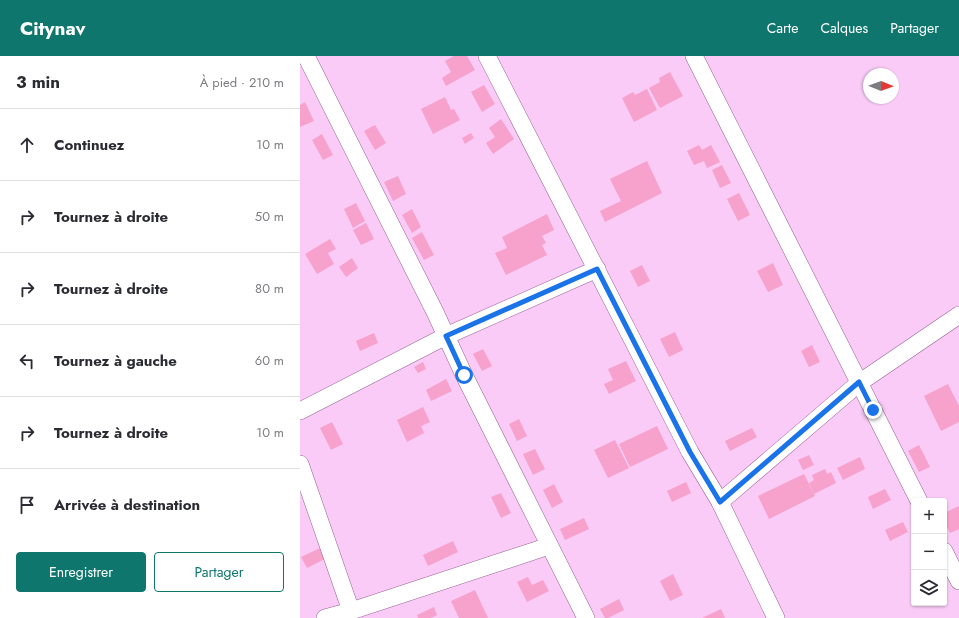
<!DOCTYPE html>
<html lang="fr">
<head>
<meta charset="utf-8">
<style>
  :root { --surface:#fff; --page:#f7f7f7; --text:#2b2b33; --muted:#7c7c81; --line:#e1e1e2; --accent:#0f766e }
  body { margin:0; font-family:Jost,sans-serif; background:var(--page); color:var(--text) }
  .controls { position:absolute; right:12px; bottom:12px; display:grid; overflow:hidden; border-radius:4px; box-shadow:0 1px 3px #0004 }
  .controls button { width:36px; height:36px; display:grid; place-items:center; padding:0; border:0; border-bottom:1px solid var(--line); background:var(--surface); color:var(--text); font:20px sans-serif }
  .compass { position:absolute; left:563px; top:12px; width:36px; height:36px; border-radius:50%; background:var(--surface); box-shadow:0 1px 3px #0004; rotate:91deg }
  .stop { position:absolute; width:12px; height:12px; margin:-9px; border:3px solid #1a73e8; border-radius:50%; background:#fff }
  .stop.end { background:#1a73e8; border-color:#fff; box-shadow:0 1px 4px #0008 }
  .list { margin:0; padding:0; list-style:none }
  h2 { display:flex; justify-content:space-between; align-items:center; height:52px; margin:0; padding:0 16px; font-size:17px }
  h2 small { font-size:13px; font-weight:400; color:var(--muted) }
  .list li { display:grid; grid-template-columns:26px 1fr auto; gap:12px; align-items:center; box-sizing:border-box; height:72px; padding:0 16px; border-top:1px solid var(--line) }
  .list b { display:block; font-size:15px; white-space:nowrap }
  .list em { font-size:13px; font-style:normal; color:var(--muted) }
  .actions { display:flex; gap:8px; padding:12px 16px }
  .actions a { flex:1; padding:9px 0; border:1px solid var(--accent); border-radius:4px; text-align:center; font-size:14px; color:var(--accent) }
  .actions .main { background:var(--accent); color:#fff }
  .icon { flex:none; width:22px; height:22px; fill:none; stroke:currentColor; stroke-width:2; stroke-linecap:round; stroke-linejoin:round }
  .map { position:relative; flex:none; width:659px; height:562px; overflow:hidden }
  header { display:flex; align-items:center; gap:24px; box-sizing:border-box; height:56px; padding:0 20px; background:var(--accent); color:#fff }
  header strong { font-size:19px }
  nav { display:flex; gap:22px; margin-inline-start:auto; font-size:14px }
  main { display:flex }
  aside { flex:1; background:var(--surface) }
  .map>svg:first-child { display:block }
  .building { fill:#f7a1cd }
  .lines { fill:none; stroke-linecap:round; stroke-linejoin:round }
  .minor-casing { stroke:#976394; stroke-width:18 }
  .minor { stroke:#fff; stroke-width:17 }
  .route { stroke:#1a73e8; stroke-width:5 }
</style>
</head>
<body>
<header>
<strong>Citynav</strong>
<nav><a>Carte</a><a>Calques</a><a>Partager</a></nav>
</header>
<main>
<aside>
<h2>3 min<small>À pied · 210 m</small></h2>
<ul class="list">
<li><svg class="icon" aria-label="ahead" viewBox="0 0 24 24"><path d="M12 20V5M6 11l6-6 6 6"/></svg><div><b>Continuez</b></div><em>10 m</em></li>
<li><svg class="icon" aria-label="right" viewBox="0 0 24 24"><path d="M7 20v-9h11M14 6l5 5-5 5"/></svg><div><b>Tournez à droite</b></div><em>50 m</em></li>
<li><svg class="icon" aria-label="right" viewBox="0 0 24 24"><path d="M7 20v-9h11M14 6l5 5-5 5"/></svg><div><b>Tournez à droite</b></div><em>80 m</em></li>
<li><svg class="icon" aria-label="left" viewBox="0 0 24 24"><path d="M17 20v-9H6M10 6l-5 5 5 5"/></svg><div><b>Tournez à gauche</b></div><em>60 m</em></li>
<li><svg class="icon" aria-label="right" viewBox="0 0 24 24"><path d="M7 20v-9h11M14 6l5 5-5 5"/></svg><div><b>Tournez à droite</b></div><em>10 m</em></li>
<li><svg class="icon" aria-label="arrive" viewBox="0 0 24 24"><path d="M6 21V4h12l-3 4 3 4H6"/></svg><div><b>Arrivée à destination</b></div></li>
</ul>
<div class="actions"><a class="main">Enregistrer</a><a>Partager</a></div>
</aside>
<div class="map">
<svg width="659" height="562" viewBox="0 0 659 562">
  <rect width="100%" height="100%" fill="#f9cbf6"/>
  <g class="building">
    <polygon points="154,0 167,0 175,14 146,30 142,22 151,16 145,5"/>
    <polygon points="370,16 383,40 360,52 349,32 360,26 359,22"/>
    <polygon points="184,29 195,48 182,56 171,36"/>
    <polygon points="347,33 357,54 334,66 322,42 333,36 335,39"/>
    <polygon points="145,41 151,54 154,53 160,64 133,78 121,53"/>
    <polygon points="5,46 14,65 0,71 0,49"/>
    <polygon points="201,63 214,83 193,98 186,87 195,81 189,72"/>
    <polygon points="75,69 86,87 75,94 64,75"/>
    <polygon points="171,77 174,82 165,88 162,82"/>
    <polygon points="22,78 33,99 23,104 12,84"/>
    <polygon points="399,89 402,94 411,89 420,106 407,112 404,105 394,109 387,95"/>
    <polygon points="347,105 362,137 305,166 300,155 321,145 310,123"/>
    <polygon points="422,109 431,127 420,132 412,114"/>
    <polygon points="98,120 106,138 93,145 84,126"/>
    <polygon points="439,137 450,159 438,165 427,143"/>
    <polygon points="56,147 65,165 53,172 44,153"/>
    <polygon points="112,153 121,171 112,177 102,159"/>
    <polygon points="247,158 254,174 242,180 246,187 242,189 247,199 206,219 195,197 207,192 202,181"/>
    <polygon points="66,167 74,183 61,189 53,174"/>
    <polygon points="122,176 134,199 124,204 112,182"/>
    <polygon points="30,183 36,193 28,197 34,208 17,218 5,198"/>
    <polygon points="52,202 58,212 46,221 39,211"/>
    <polygon points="473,207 483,229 468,236 457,215"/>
    <polygon points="342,209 350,225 338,231 330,215"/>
    <polygon points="375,276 383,294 369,301 360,283"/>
    <polygon points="74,277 78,287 60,295 56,285"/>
    <polygon points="512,289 520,306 509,311 501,295"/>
    <polygon points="183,293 192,310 182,315 173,298"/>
    <polygon points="326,305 336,325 309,338 304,328 313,324 308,313"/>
    <polygon points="123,306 126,313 118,317 114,311"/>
    <polygon points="146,323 152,335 131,345 126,334"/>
    <polygon points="648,328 659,350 659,366 641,375 624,340"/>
    <polygon points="123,351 130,366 121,370 124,377 107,386 97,364"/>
    <polygon points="219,363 227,380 217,385 209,368"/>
    <polygon points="32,366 43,388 31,394 20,372"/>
    <polygon points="357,370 368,393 330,411 319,388"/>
    <polygon points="452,372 457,381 430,395 425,385"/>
    <polygon points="315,384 329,412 308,422 294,394"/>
    <polygon points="619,389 630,411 619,416 608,395"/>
    <polygon points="235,393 245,413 233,419 223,398"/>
    <polygon points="509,399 514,409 503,414 498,404"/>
    <polygon points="560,401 565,413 543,424 537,412"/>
    <polygon points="525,413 527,418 531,416 536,427 514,438 509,427 514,424 512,419"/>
    <polygon points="504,418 515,440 469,463 458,440"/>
    <polygon points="386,426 391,437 372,446 367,435"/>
    <polygon points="254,428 263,446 252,452 243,434"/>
    <polygon points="585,433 591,444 573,453 568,441"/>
    <polygon points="201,437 211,457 201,462 191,441"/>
    <polygon points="659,450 659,473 650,477 644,465 644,457"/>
    <polygon points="284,462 289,473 265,484 260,473"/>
    <polygon points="603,466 608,476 590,485 585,474"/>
    <polygon points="153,485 158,496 128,510 123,499"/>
    <polygon points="20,492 25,503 7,512 1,501"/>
    <polygon points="373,518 383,539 370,545 360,525"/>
    <polygon points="228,521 232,529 243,524 249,535 227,546 217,526"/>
    <polygon points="175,534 188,562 159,562 151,545"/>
    <polygon points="319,543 324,554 308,562 305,562 300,553"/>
    <polygon points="134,551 137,559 131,562 118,562 117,559"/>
    <polygon points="421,553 425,562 402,562"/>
  </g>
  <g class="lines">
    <g class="minor-casing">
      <g id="minor">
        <polyline points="6,0 135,256 164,319 286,562"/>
        <polyline points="187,0 390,396 420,446 476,562"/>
        <polyline points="394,0 619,445"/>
        <polyline points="0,355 146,280 297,213"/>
        <polyline points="0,408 51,555"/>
        <polyline points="420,446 559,327 659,259"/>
        <polyline points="644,495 659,525"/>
        <polyline points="25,562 51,555 249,490"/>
      </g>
    </g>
    <use href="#minor" class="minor"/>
  </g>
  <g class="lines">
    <polyline class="route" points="164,319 146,280 297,213 390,396 420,446 559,326 573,354"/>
  </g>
</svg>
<div class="controls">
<button>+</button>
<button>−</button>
<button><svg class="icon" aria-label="layers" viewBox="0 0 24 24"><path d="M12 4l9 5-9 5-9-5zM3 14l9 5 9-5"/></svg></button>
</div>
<svg class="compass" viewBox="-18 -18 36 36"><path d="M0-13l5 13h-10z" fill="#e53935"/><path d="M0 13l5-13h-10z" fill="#7c7c81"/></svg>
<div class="stop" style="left:164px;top:319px"></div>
<div class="stop end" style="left:573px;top:354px"></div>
</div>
</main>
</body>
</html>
